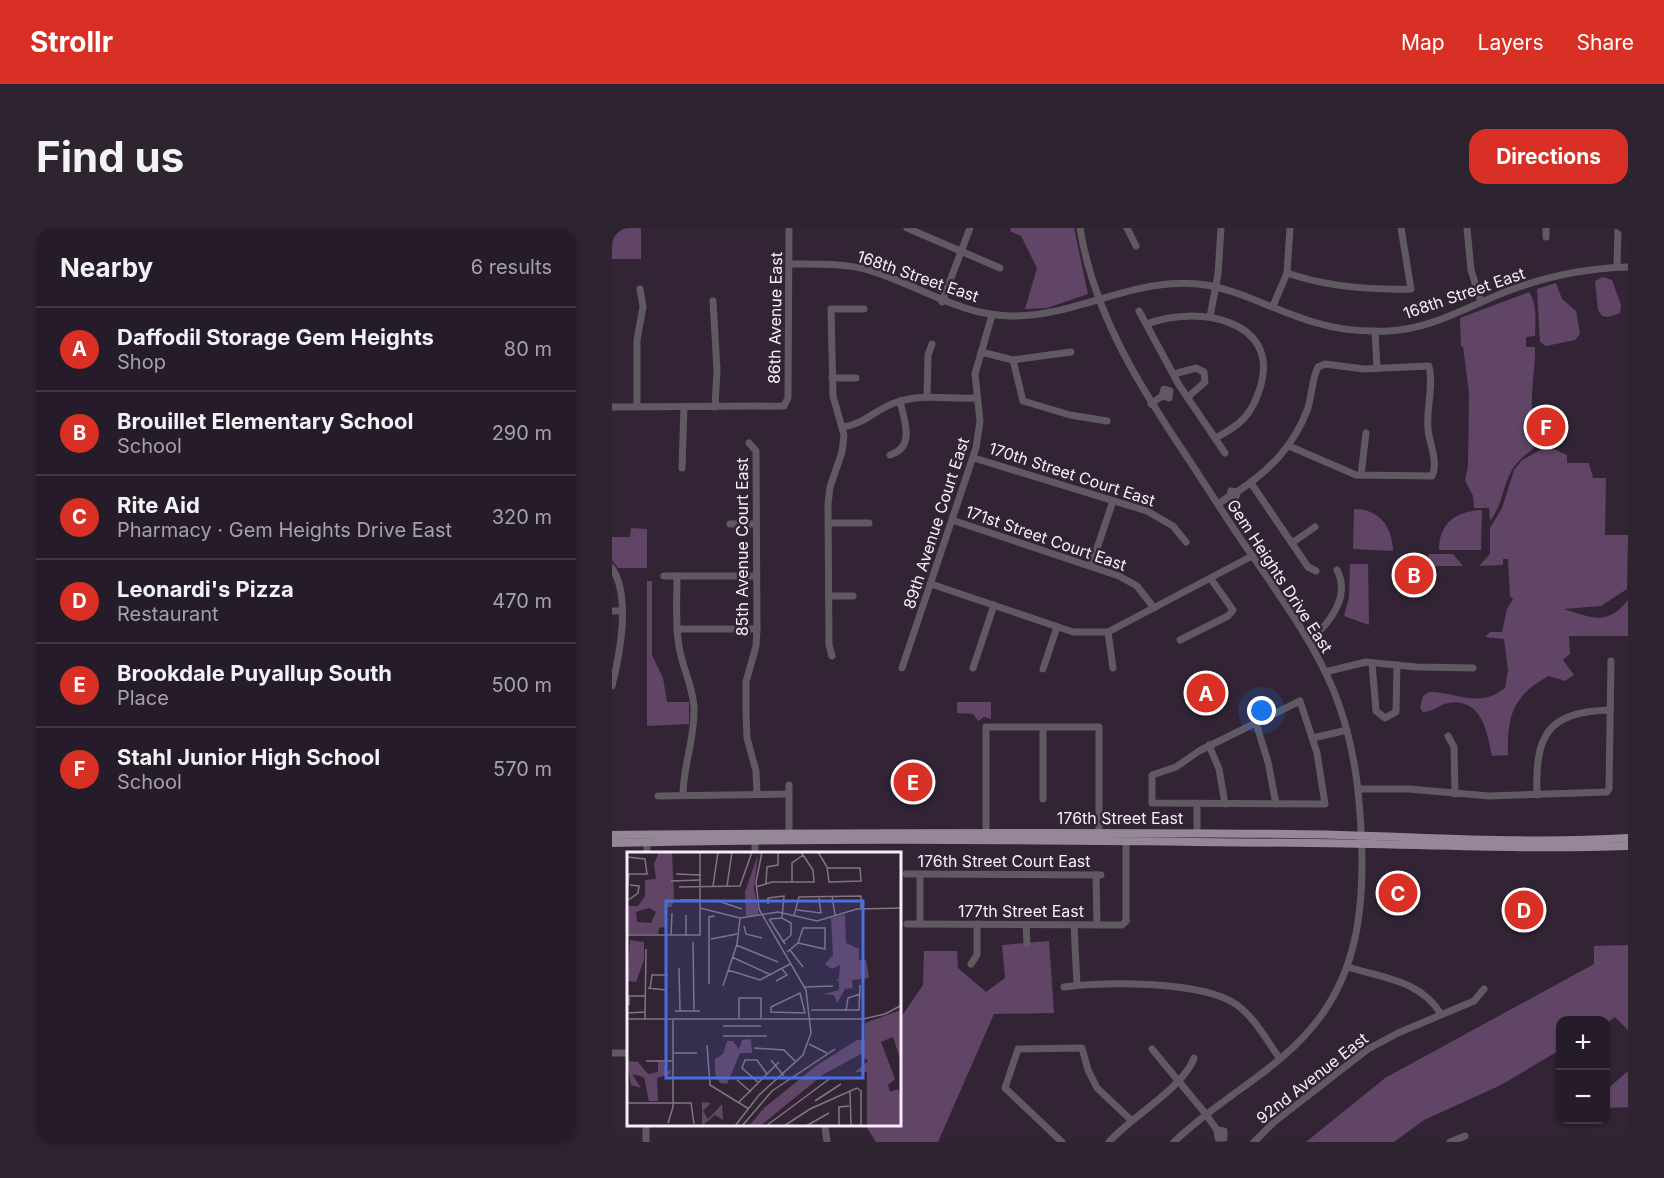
<!DOCTYPE html>
<html lang="en">
<head>
<meta charset="utf-8">
<style>
  :root { --surface:#261b28; --page:#2e2430; --text:#f1f3f6; --muted:#a4a1a8; --line:#423945; --accent:#d93025 }
  body { margin:0; font-family:Inter,sans-serif; background:var(--page); color:var(--text) }
  .controls { position:absolute; right:18px; bottom:18px; display:grid; overflow:hidden; border-radius:12px; box-shadow:0 2px 4px #0004 }
  .controls button { width:54px; height:54px; display:grid; place-items:center; padding:0; border:0; border-bottom:2px solid var(--line); background:var(--surface); color:var(--text); font:30px sans-serif }
  .you { position:absolute; left:650px; top:483px; width:21px; height:21px; margin:-15px; border:4px solid #fff; border-radius:50%; background:#1a73e8; box-shadow:0 0 0 9px #1a73e833 }
  .badge { display:grid; place-items:center; width:39px; height:39px; border-radius:50%; background:var(--accent); color:#fff; font-size:20px; font-weight:700 }
  .pin { position:absolute; translate:-50% -50%; border:3px solid #fff; box-shadow:0 2px 6px #0006 }
  .list { margin:0; padding:0; list-style:none }
  h2 { display:flex; justify-content:space-between; align-items:center; height:78px; margin:0; padding:0 24px; font-size:26px }
  h2 small { font-size:20px; font-weight:400; color:var(--muted) }
  .list li { display:grid; grid-template-columns:39px 1fr auto; gap:18px; align-items:center; box-sizing:border-box; height:84px; padding:0 24px; border-top:2px solid var(--line) }
  .list b { display:block; font-size:22px; white-space:nowrap }
  .list p { margin:0; font-size:20px; white-space:nowrap; color:var(--muted) }
  .list em { font-size:20px; font-style:normal; color:var(--muted) }
  .map { position:relative; flex:none; width:1016px; height:914px; overflow:hidden; border-radius:18px }
  header { display:flex; align-items:center; gap:36px; box-sizing:border-box; height:84px; padding:0 30px; background:var(--accent); color:#fff }
  header strong { font-size:28px }
  nav { display:flex; gap:33px; margin-inline-start:auto; font-size:21px }
  .intro { display:flex; align-items:center; justify-content:space-between; box-sizing:border-box; height:144px; padding:0 36px }
  h1 { margin:0; font-size:42px }
  .button { padding:15px 27px; border-radius:18px; background:var(--accent); color:#fff; font-size:21px; font-weight:700 }
  main { display:flex; gap:36px; padding:0 36px }
  aside { flex:1; background:var(--surface); border-radius:18px; box-shadow:0 2px 4px #0004 }
  .map>svg:first-child { display:block }
  .green { fill:#614566 }
  .lines { fill:none; stroke-linecap:round; stroke-linejoin:round }
  .minor { stroke:#605962; stroke-width:7 }
  .major { stroke:#968798; stroke-width:8 }
  .labels { text-anchor:middle; dominant-baseline:central; stroke-width:5; stroke-linejoin:round; paint-order:stroke }
  .street-label { font-size:16px; fill:#f8eef9; stroke:#322435 }
  .inset-road { fill:none; stroke:#817583; stroke-width:1.5 }
  .view { fill:#496edf; fill-opacity:0.15; stroke:#496edf; stroke-width:3 }
  .inset-edge { fill:none; stroke:#f8eef9; stroke-width:3 }
</style>
</head>
<body>
<header>
<strong>Strollr</strong>
<nav><a>Map</a><a>Layers</a><a>Share</a></nav>
</header>
<div class="intro"><h1>Find us</h1><a class="button">Directions</a></div>
<main>
<aside>
<h2>Nearby<small>6 results</small></h2>
<ul class="list">
<li><span class="badge">A</span><div><b>Daffodil Storage Gem Heights</b><p>Shop</p></div><em>80 m</em></li>
<li><span class="badge">B</span><div><b>Brouillet Elementary School</b><p>School</p></div><em>290 m</em></li>
<li><span class="badge">C</span><div><b>Rite Aid</b><p>Pharmacy · Gem Heights Drive East</p></div><em>320 m</em></li>
<li><span class="badge">D</span><div><b>Leonardi's Pizza</b><p>Restaurant</p></div><em>470 m</em></li>
<li><span class="badge">E</span><div><b>Brookdale Puyallup South</b><p>Place</p></div><em>500 m</em></li>
<li><span class="badge">F</span><div><b>Stahl Junior High School</b><p>School</p></div><em>570 m</em></li>
</ul>
</aside>
<div class="map">
<svg width="1016" height="914" viewBox="0 0 1016 914">
  <rect width="100%" height="100%" fill="#322435"/>
  <g class="green">
    <rect x="0" y="0" width="29" height="31"/>
    <polygon points="399,0 462,0 476,66 435,80 413,81 425,40 409,8 398,3"/>
    <polygon points="991,49 1000,52 1009,77 1008,85 996,89 990,88 986,82 983,53"/>
    <polygon points="944,55 950,71 964,83 968,106 963,112 934,118 928,114 925,61"/>
    <path d="M917,64C926,77 923,94 923,108L914,109V119H923C924,149 912,185 929,212C920,224 906,230 899,244C890,261 890,278 878,293L877,280H862L861,268L853,252L856,238L857,165L851,118L849,119L848,90Z"/>
    <path d="M935,218L955,227V235H977L981,250H994L993,307H1016L1015,361L989,378L952,381C980,390 996,398 1016,372V408H957L958,426L951,432L962,447L953,453L937,448C901,467 895,488 896,527L880,528C875,504 870,470 837,475C827,476 822,484 811,484L808,480L811,468L817,464C845,464 867,481 893,460L896,442L892,411L873,409L878,404H890L895,381L901,371L898,368L896,331H891V337L867,338L878,326V300L890,280L902,242L910,232Z"/>
    <path d="M742,281C767,281 780,298 781,323L741,321Z"/>
    <path d="M870,282L869,322H827C827,295 844,283 870,282Z"/>
    <polygon points="19,300 35,301 35,340 6,340 0,332 0,309 18,309"/>
    <polygon points="816,326 841,326 851,338 818,338"/>
    <polygon points="738,336 756,336 757,397 732,388 737,370"/>
    <polygon points="35,353 40,353 40,427 51,450 55,474 77,474 77,496 35,498"/>
    <polygon points="345,474 379,474 379,491 372,489 366,493 361,486 345,485"/>
    <polygon points="437,713 442,785 382,786 326,914 264,914 254,898 288,898 288,791 311,757 312,723 345,723 346,740 374,764 393,750 390,717"/>
    <polygon points="1016,717 1016,802 1003,789 994,795 948,792 948,822 889,857 812,892 782,914 694,914 773,850 982,736 982,718"/>
    <polygon points="1016,843 1016,879 994,880 994,862"/>
  </g>
  <g class="lines">
    <g class="minor">
      <polyline points="295,0 388,40"/>
      <path d="M468,0C482,88 530,162 579,235C600,267 621,301 644,333C672,374 701,414 721,461C744,517 749,573 750,633C750,688 743,739 711,785C673,840 609,868 562,914"/>
      <polyline points="515,0 524,18"/>
      <polyline points="855,0 859,42 869,74"/>
      <polyline points="934,0 934,9"/>
      <path d="M177,36C203,36 228,35 253,41C304,55 345,87 399,88C466,89 526,46 594,57C634,64 667,85 705,95C728,102 753,104 777,103C821,101 860,76 901,61C937,48 977,40 1016,39"/>
      <polyline points="1005,39 1006,0"/>
      <path d="M675,45C715,59 757,62 799,61L789,0"/>
      <polyline points="101,73 105,142 103,179"/>
      <polyline points="330,74 358,0"/>
      <polyline points="661,78 675,45 678,0"/>
      <polyline points="527,83 567,157 613,225"/>
      <polyline points="598,89 606,46 609,0"/>
      <path d="M535,96C582,77 670,90 648,160C644,173 638,186 627,195C620,201 612,205 604,210"/>
      <polyline points="763,103 765,140"/>
      <polyline points="369,124 401,132 459,124"/>
      <polyline points="401,132 411,173 458,187 495,193"/>
      <polyline points="562,146 584,140 592,144 593,154 576,169"/>
      <polyline points="220,150 244,150"/>
      <polyline points="315,169 316,127 320,116"/>
      <polyline points="539,176 550,168 552,161 558,163 557,170 550,168"/>
      <polyline points="0,179 172,178 176,170 177,0"/>
      <polyline points="25,179 25,112 31,79 28,61"/>
      <path d="M231,199C253,196 265,180 285,174C311,165 338,172 364,170"/>
      <polyline points="137,215 144,223 145,401 144,418 134,454 134,484 135,510 144,543 145,566"/>
      <path d="M278,227C304,219 292,192 288,173"/>
      <polyline points="362,230 535,283 561,298 574,314"/>
      <polyline points="70,240 72,179"/>
      <polyline points="749,247 754,205"/>
      <polyline points="639,255 696,339 704,343"/>
      <path d="M625,264C658,242 682,218 696,180C700,166 700,151 706,139L713,136L752,141L817,138C822,159 814,180 816,201C817,215 827,234 820,248L744,247L677,218"/>
      <polyline points="606,276 618,268 624,269 625,264 619,263 618,268"/>
      <polyline points="340,292 507,348 525,358 542,380"/>
      <polyline points="217,295 257,295"/>
      <polyline points="118,296 144,296"/>
      <polyline points="680,315 703,299"/>
      <polyline points="479,338 501,273"/>
      <path d="M0,340C19,368 8,426 0,458"/>
      <polyline points="52,348 144,348"/>
      <path d="M65,348C65,371 63,396 67,418C70,440 81,457 82,480C83,512 71,537 71,567"/>
      <polyline points="319,356 461,404 496,404 640,328"/>
      <polyline points="217,368 241,368"/>
      <polyline points="0,383 9,383"/>
      <polyline points="65,401 145,401"/>
      <polyline points="496,404 501,440"/>
      <polyline points="568,412 616,388 621,382 599,351"/>
      <path d="M697,413C717,396 739,369 725,342"/>
      <polyline points="220,428 217,417 216,276 218,259 230,224 232,207 221,168 219,81 252,81"/>
      <polyline points="760,435 764,483 773,490 784,484 785,437"/>
      <polyline points="290,440 364,220 368,193 363,146 380,87"/>
      <polyline points="361,440 382,377"/>
      <polyline points="431,441 445,399"/>
      <polyline points="713,444 754,434 804,439 861,440"/>
      <polygon points="688,473 705,525 713,576 540,575 540,547 564,539 587,523"/>
      <polyline points="644,495 656,534 664,576"/>
      <polyline points="431,499 431,571"/>
      <polyline points="836,508 842,519 843,566"/>
      <polyline points="701,510 735,502"/>
      <polyline points="597,517 607,541 613,576"/>
      <polyline points="747,561 797,561 877,568 995,564 997,561 999,433"/>
      <path d="M925,567C923,507 935,484 998,482"/>
      <polyline points="46,568 177,566"/>
      <polyline points="177,604 177,557"/>
      <polyline points="374,605 374,499 487,499 487,605"/>
      <polyline points="585,605 585,576"/>
      <polyline points="35,626 35,614"/>
      <polyline points="143,626 143,609"/>
      <polyline points="294,646 489,647"/>
      <polyline points="308,646 308,696"/>
      <polyline points="484,647 485,697"/>
      <polyline points="514,693 514,613"/>
      <polyline points="295,696 510,697 514,693"/>
      <polyline points="414,697 415,715"/>
      <polyline points="462,697 465,757"/>
      <polyline points="359,736 365,727 365,696"/>
      <path d="M736,739C771,750 808,752 829,786"/>
      <path d="M452,759C492,753 592,753 625,777C643,790 655,813 668,831"/>
      <polyline points="540,821 593,885 605,902 606,910 612,910 612,903 605,902"/>
      <polyline points="0,825 16,825"/>
      <polyline points="34,898 34,914"/>
      <polyline points="213,898 215,914"/>
      <polyline points="450,914 393,860 406,821 470,820 476,842 485,860 519,892"/>
      <path d="M497,914C519,889 572,859 582,830"/>
      <polyline points="642,914 662,894 756,821 786,805 862,773 872,761"/>
      <polyline points="838,914 853,908"/>
    </g>
    <g class="major">
      <path d="M0,607C226,605 453,604 679,606C791,607 904,617 1016,610"/>
      <path d="M0,615C233,609 466,613 700,615C805,616 910,622 1016,618"/>
    </g>
  </g>
  <g class="labels">
    <g class="street-label">
      <text transform="translate(306 48) rotate(19)">168th Street East</text>
      <text transform="translate(852 65) rotate(-19)">168th Street East</text>
      <text transform="translate(163 90) rotate(-89)">86th Avenue East</text>
      <text transform="translate(460 246) rotate(18)">170th Street Court East</text>
      <text transform="translate(324 295) rotate(-72)">89th Avenue Court East</text>
      <text transform="translate(434 310) rotate(19)">171st Street Court East</text>
      <text transform="translate(130 319) rotate(-90)">85th Avenue Court East</text>
      <text transform="translate(668 348) rotate(57)">Gem Heights Drive East</text>
      <text x="508" y="590">176th Street East</text>
      <text x="392" y="633">176th Street Court East</text>
      <text x="409" y="683">177th Street East</text>
      <text transform="translate(700 850) rotate(-38)">92nd Avenue East</text>
    </g>
  </g>
  <g transform="translate(15 624)">
    <rect width="274" height="274" fill="#322435"/>
    <path d="M32,0H45L47,45L45,55H38V75L32,76L31,82H0V54H11L18,44V28L29,27L27,12ZM22,56L29,60L24,71L10,70L9,60ZM131,2L127,36L132,62L119,65L118,40ZM218,62L219,91L232,97V108H239L242,126L225,128L226,136L218,137L210,151L207,143L196,142L212,138V129L209,128L212,126L213,113L205,117L198,112L206,103L204,66ZM3,88L17,90V108L9,130L0,129ZM274,158V210L266,185L254,190L268,227L261,233L263,240L271,237L274,246V274H240V220H228L241,209L234,202L197,222L133,274H122L137,256L189,214L230,188H238V171ZM124,187L125,201H113L100,232L93,231L88,222V207L96,202L100,189H106L112,197L115,188ZM0,209L11,210L21,222L31,220V210H37L39,220L44,218L43,222L30,226L31,249H22L17,225L5,222L14,236L4,233ZM75,250L84,251L76,259L81,267L95,252L96,268L88,263L75,274Z" fill="#614566" fill-rule="evenodd"/>
    <path class="inset-road" d="M191,0L200,15L202,30L234,29L233,16H201M0,5L18,7L20,22H0M49,22L74,23M44,29L74,28M165,30V11L176,3M139,31L140,15L151,13V0M86,34L91,0M100,34L105,0M52,35L113,34L125,0M129,35L145,30H187L186,18L174,0M0,40L2,22M205,44L208,63M53,48H73M88,48L115,57M0,49L11,41L12,34L3,33M141,52V46L157,44L155,66M73,56L113,66L151,60L190,69L230,57L275,56M170,58L194,61L192,46M59,63V84M167,64L172,45L234,44V56M142,67L158,92M143,67L155,66L164,71V83L156,90M117,74L119,82L135,86M0,83H73V0M44,83L45,61M84,87L110,82M66,90L67,159M109,93L151,110M163,98L176,115M160,100L171,91L176,76H198V97L171,91M105,105L144,123M52,116L53,159M101,118L133,128L163,112M149,129L160,123L155,117M82,132V65L88,64M96,134L110,92L113,66M178,135L206,134M21,136L39,138M23,137L25,123H41M173,141L178,161L144,160V155ZM2,153V144H18M184,158H232L233,133M48,159H73M219,159L221,146L233,142M0,161L18,160M112,166V146H134V166M0,167H236L258,162L275,153M18,167L19,97M39,167V91M96,174H134M96,184H140M182,192L200,201M80,193L83,233L122,257M127,196L157,198L169,210M46,201H70M144,208L157,224M19,209H46M110,228L124,240M132,231L115,216L118,208H130L140,222M230,236L234,239V274M223,240L224,274M188,249L214,232M112,250L152,210M0,251H64L67,272M41,271L46,255V168M108,274L132,243L176,203L184,181L179,138L132,57L129,30L135,0M115,274L145,239L208,197M139,274L205,225M157,274L183,257L230,236M179,274L202,261M212,274V255L222,254"/>
    <path class="view" d="M39,49H236V226H39Z"/>
    <rect width="274" height="274" class="inset-edge"/>
  </g>
</svg>
<div class="controls">
<button>+</button>
<button>−</button>
</div>
<div class="you"></div>
<div class="pin badge" style="left:594px;top:465px">A</div>
<div class="pin badge" style="left:802px;top:347px">B</div>
<div class="pin badge" style="left:786px;top:665px">C</div>
<div class="pin badge" style="left:912px;top:682px">D</div>
<div class="pin badge" style="left:301px;top:554px">E</div>
<div class="pin badge" style="left:934px;top:199px">F</div>
</div>
</main>
</body>
</html>
